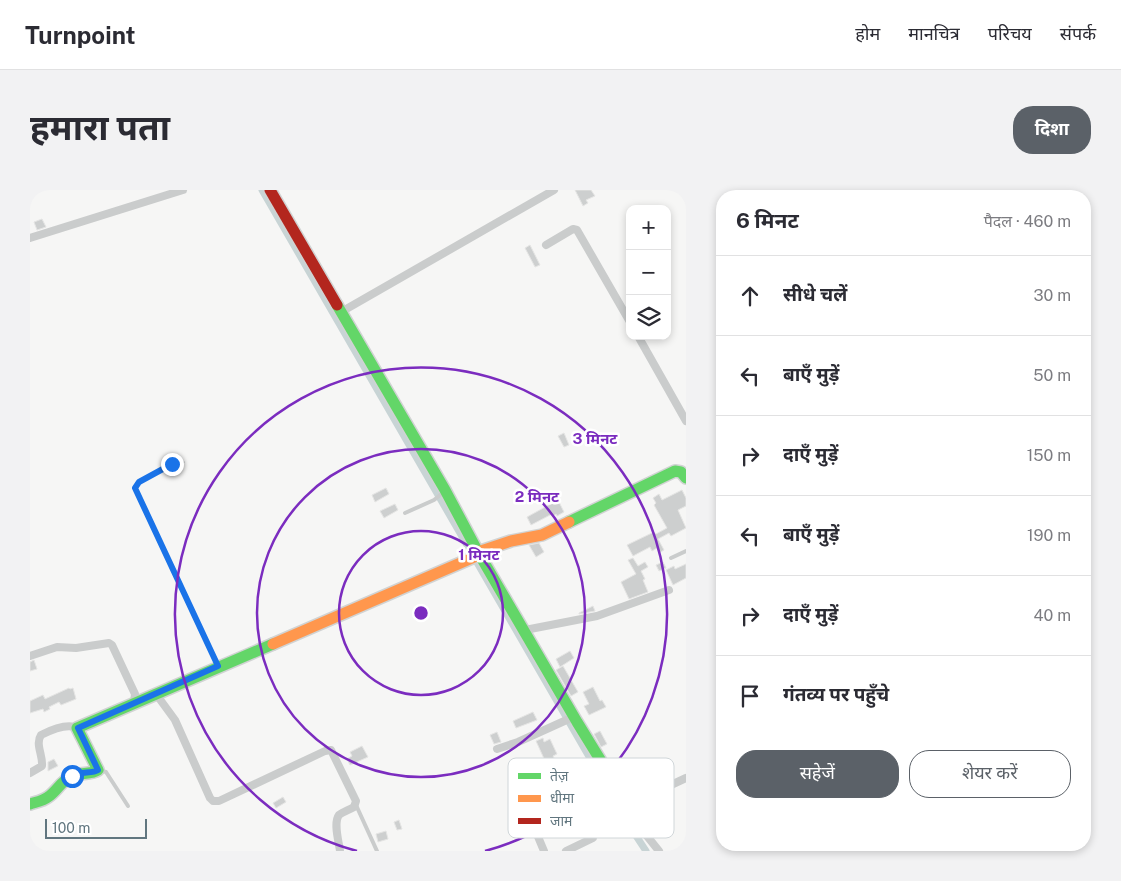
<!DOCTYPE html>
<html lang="hi">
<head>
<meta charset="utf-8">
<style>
  :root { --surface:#fff; --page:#f2f2f3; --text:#2b2b33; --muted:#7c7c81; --line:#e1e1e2; --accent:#5b6168 }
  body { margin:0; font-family:"Public Sans","Noto Sans Devanagari",sans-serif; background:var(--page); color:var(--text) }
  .controls { position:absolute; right:15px; top:15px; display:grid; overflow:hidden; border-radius:10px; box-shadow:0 2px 8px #0003 }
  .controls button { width:45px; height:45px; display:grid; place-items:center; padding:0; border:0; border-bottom:1px solid var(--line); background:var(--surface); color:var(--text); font:25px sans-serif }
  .scale { position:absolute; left:15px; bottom:12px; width:102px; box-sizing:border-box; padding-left:5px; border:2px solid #61767f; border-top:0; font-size:14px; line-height:18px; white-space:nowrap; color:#61767f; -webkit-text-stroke:4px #fff; paint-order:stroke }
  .stop { position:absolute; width:15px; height:15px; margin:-11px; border:4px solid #1a73e8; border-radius:50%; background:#fff }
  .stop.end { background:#1a73e8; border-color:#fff; box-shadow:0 1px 5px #0008 }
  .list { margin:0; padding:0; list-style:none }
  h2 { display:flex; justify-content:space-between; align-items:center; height:65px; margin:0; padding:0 20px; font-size:21px }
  h2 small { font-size:16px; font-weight:400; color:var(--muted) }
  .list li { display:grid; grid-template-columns:32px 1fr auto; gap:15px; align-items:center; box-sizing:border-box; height:80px; padding:0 20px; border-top:1px solid var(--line) }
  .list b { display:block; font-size:19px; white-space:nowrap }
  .list em { font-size:16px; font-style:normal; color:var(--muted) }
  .actions { display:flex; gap:10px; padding:15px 20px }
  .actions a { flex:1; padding:11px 0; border:1px solid var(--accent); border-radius:20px; text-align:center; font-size:18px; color:var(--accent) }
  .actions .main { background:var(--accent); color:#fff }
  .icon { flex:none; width:28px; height:28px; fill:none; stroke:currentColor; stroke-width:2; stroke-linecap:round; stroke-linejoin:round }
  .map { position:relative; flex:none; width:656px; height:661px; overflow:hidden; border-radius:20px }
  header { display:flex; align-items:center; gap:30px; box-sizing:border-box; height:70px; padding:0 25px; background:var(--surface); border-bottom:1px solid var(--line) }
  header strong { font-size:24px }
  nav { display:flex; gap:28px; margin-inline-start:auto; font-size:18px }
  .intro { display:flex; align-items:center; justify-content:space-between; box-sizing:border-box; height:120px; padding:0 30px }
  h1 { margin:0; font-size:35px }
  .button { padding:12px 22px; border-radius:20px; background:var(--accent); color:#fff; font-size:18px; font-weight:700 }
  main { display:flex; gap:30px; padding:0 30px }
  aside { flex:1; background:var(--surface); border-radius:20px; box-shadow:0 2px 8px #0003 }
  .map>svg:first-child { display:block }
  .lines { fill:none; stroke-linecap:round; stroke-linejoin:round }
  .canal { stroke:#c8d4d5; stroke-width:7 }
  .building { fill:#cdcfcf; stroke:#e5e5e4 }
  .fast-casing { stroke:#d1d3d3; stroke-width:14 }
  .slow-casing { stroke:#d1d3d3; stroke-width:14 }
  .jam-casing { stroke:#d1d3d3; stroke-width:14 }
  .path { stroke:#c7c9ca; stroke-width:1; stroke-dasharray:2.5 2.5; stroke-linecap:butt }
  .lane { stroke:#cacccc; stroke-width:4 }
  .street { stroke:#cacccc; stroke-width:8 }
  .fast { stroke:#63d668; stroke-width:11 }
  .slow { stroke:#ff974d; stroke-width:11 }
  .jam { stroke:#b3261e; stroke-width:11 }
  .route { stroke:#1a73e8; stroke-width:6 }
  .ring { fill:none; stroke:#7b2cbf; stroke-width:2.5 }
  .key { fill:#fff; stroke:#d0d6d9; stroke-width:1 }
  .key-label { font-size:14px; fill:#61767f }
  .centre { fill:#7b2cbf; stroke:#fff; stroke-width:2.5 }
  .ring-label { font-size:15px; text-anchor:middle; font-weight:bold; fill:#7b2cbf; stroke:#fff; stroke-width:5; stroke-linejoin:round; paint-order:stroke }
</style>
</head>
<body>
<header>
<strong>Turnpoint</strong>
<nav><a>होम</a><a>मानचित्र</a><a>परिचय</a><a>संपर्क</a></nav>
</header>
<div class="intro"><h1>हमारा पता</h1><a class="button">दिशा</a></div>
<main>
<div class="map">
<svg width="656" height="661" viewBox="0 0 656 661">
  <rect width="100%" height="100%" fill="#f6f6f5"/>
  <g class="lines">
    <polyline class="canal" points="232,0 595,629 616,661"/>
  </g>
  <g class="building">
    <polygon points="545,0 561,0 565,6 556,10 558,13 553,16"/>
    <polygon points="12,29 16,37 7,40 4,32"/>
    <polygon points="500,55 510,75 505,77 495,58"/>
    <polygon points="534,243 539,255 534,257 528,246"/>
    <polygon points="356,298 359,304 345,312 342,305"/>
    <polygon points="652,300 656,308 656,316 648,320 656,338 641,346 639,343 628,349 634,360 629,363 627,358 622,361 620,357 603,366 597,355 624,342 626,344 637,338 624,315 626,313 623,308 629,304 632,310"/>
    <polygon points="528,310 534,322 527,326 526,324 523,326 522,324 501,335 497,327"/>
    <polygon points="365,314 368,320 354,328 350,321"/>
    <polygon points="509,353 514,362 506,367 499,355"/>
    <polygon points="603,368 608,376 615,372 618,377 611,381 615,389 613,390 618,402 599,409 591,392 606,384 598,370"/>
    <polygon points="633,372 636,378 629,381 626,375"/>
    <polygon points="656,374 656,388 643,395 636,380 644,376 645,379"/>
    <polygon points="563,416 565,421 549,424 549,423"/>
    <polygon points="540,461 544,468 530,477 526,469"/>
    <polygon points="4,470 7,479 0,481 0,472"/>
    <polygon points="533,476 548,502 541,506 526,480"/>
    <polygon points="563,497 570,511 572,510 576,517 559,525 554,516 559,514 553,502"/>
    <polygon points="39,498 40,499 43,498 46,509 31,515 29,512 19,517 20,519 14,522 13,519 0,523 0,511 13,505 15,509"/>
    <polygon points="503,522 507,530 486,538 483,531"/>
    <polygon points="570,541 577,554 571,557 564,544"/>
    <polygon points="467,542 471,552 464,554 460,545"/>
    <polygon points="513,548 514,552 520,549 527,564 523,566 524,568 516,573 506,551"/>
    <polygon points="332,556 338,567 320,575 317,569 322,566 320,562"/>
    <polygon points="24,569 28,576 18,581 18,572"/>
    <polygon points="253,607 256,612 246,618 243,613"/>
    <polygon points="369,630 372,639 367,640 364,632"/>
    <polygon points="356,641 358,649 348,652 346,644"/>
  </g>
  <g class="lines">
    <g class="fast-casing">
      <g id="fast">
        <polyline points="307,115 415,300 448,362 547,532 598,615"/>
        <polyline points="539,332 645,281 651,282 656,288"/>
        <path d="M0,614C6,612 13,611 18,607C27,601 31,591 42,586C50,582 61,585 68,580L47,538L243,454"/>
      </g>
    </g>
    <g class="slow-casing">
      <polyline id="slow" points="243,454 449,365 448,362 481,351 512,345 539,332"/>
    </g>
    <g class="jam-casing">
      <polyline id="jam" points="240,0 307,115"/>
    </g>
    <path class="path" d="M155,272C144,273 109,287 105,298L184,469"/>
    <g class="lane">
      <polyline points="375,323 404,310 414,302"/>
      <polyline points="641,368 656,361"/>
      <polyline points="69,580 76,582 98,616"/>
      <polyline points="326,615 347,661"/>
    </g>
    <g class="street">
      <polyline points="0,48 153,0"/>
      <polyline points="516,55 543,39 547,40 600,132"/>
      <polyline points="311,122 524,0"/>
      <polyline points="608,146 656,231"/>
      <polyline points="495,440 567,426 639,400"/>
      <polyline points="0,466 27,457 46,458 79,453 82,455 105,504 104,513"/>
      <path d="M126,504L145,530L180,608L183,611H189L295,561L301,560L326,611L324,617C319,620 313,622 309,625C303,633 309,652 310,661"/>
      <polyline points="467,559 488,552 541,528"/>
      <path d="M0,583L12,576C13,565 5,554 11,545C21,540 37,533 47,538"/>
      <polyline points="526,606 534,605 555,623"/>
      <polyline points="496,618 514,661"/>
      <path d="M536,661L563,648C563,639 553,631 556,622L578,609L589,605"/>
      <polyline points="629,661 613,641 598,615 656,588"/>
    </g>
    <use href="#fast" class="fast"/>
    <use href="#slow" class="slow"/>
    <use href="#jam" class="jam"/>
  </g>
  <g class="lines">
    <path class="route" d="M42,586C51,581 62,584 68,580L48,538L188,476L105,298L109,292L142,274"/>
  </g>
  <g class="ring">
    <circle cx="391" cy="423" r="82"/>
    <circle cx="391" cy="423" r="164"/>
    <path d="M327 661A246 246 0 1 1 455 661"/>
  </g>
  <rect x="478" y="568" width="166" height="80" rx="8" class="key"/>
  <rect x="488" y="583" width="23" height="6" fill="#63d668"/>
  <rect x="488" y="605" width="23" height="7" fill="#ff974d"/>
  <rect x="488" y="628" width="23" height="6" fill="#b3261e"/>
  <g class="key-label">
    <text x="520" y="591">तेज़</text>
    <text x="520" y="613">धीमा</text>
    <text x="520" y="636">जाम</text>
  </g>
  <circle cx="391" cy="423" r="8" class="centre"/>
  <g class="ring-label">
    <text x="565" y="254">3 मिनट</text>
    <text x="507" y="312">2 मिनट</text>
    <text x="449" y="370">1 मिनट</text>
  </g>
</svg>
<div class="controls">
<button>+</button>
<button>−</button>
<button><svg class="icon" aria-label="layers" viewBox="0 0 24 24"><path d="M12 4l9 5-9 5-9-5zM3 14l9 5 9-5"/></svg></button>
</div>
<div class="scale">100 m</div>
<div class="stop" style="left:42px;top:586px"></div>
<div class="stop end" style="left:142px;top:274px"></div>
</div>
<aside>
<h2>6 मिनट<small>पैदल · 460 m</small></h2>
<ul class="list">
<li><svg class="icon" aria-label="ahead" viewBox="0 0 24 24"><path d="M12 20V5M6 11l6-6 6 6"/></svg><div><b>सीधे चलें</b></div><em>30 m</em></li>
<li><svg class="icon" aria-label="left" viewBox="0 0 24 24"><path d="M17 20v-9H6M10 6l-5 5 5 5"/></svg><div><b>बाएँ मुड़ें</b></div><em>50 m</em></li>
<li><svg class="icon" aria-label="right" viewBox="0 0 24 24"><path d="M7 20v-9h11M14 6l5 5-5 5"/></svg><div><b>दाएँ मुड़ें</b></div><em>150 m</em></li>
<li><svg class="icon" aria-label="left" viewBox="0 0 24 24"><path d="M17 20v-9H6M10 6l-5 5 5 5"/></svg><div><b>बाएँ मुड़ें</b></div><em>190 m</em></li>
<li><svg class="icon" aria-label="right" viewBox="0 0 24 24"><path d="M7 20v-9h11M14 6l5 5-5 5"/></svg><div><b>दाएँ मुड़ें</b></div><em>40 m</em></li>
<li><svg class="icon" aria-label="arrive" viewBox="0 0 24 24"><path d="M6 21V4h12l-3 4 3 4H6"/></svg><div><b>गंतव्य पर पहुँचे</b></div></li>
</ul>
<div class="actions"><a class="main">सहेजें</a><a>शेयर करें</a></div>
</aside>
</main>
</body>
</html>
